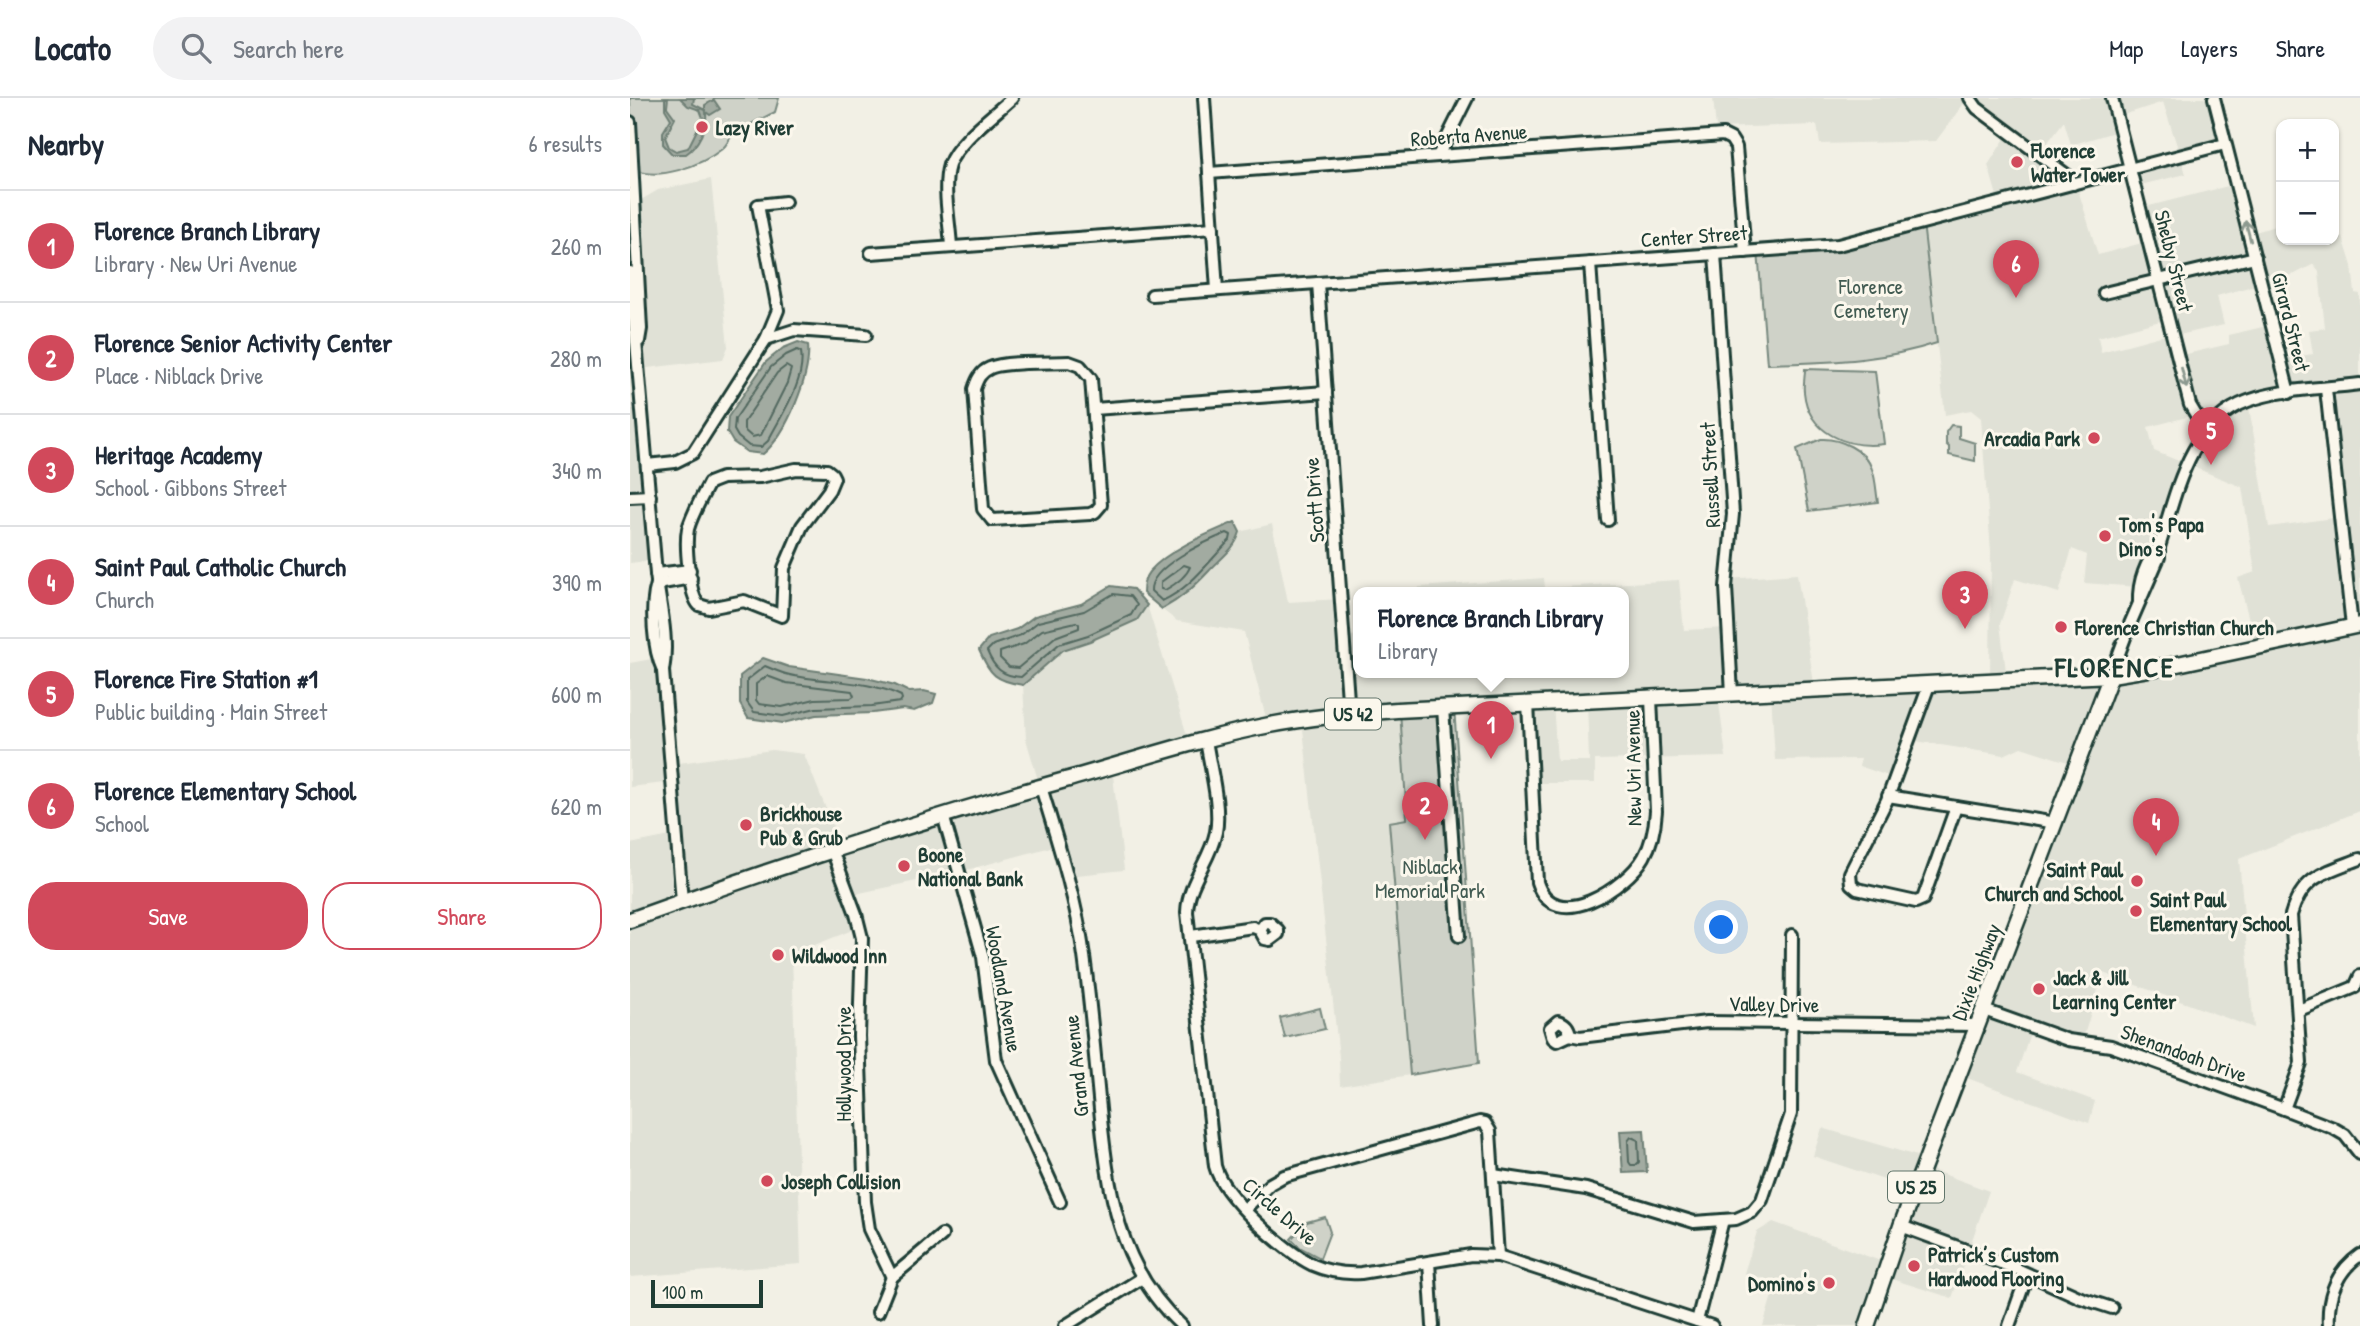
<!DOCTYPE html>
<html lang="en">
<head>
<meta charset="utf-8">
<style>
  :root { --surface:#fff; --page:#f2f2f3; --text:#1f2937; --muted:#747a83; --line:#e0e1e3; --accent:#d1495b }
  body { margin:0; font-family:"Patrick Hand",sans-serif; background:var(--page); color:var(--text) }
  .controls { position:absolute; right:21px; top:21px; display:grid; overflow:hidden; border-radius:14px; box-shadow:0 2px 5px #0004 }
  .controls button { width:63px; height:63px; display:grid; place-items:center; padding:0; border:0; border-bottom:2px solid var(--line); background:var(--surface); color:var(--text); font:35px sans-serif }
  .scale { position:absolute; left:21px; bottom:18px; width:112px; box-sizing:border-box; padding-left:7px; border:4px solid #1f3d34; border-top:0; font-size:19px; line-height:24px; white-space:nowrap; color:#1f3d34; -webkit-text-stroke:5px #fbf7ec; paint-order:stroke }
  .you { position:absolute; left:1092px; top:830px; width:24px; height:24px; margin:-18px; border:5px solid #fff; border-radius:50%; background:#1a73e8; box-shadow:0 0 0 10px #1a73e833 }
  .badge { display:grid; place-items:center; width:46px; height:46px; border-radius:50%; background:var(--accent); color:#fff; font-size:23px; font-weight:700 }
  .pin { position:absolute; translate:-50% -58px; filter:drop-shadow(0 2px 4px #0008) }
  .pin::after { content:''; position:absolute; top:37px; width:24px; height:21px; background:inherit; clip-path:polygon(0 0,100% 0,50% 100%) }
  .popup { position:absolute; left:723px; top:489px; width:276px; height:91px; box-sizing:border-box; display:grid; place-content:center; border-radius:14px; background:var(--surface); filter:drop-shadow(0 2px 5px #0005); font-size:23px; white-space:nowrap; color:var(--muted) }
  .popup b { font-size:26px; color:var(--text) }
  .popup::after { content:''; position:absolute; left:50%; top:100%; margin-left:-14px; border:14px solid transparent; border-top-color:var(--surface) }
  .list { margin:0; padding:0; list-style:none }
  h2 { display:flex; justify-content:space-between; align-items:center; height:91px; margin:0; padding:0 28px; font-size:30px }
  h2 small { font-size:23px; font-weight:400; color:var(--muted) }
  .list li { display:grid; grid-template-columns:46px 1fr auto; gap:21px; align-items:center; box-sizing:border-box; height:112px; padding:0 28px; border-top:2px solid var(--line) }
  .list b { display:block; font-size:26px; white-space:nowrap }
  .list p { margin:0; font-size:23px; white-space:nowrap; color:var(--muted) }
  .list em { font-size:23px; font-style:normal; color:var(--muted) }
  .actions { display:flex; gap:14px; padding:21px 28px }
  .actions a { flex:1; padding:16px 0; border:2px solid var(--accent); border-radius:28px; text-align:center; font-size:24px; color:var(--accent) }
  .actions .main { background:var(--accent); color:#fff }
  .icon { flex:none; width:38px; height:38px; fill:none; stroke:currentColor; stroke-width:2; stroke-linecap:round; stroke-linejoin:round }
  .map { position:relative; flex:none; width:1730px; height:1228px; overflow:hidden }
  header { display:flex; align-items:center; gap:42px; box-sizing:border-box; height:98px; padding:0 35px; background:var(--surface); border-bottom:2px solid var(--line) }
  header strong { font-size:33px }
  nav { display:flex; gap:38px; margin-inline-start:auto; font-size:24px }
  .search { width:490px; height:63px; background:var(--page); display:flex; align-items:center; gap:18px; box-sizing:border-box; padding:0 24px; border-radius:38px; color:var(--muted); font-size:26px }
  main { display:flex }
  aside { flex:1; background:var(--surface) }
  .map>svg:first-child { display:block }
  .built { fill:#e0e1d6; fill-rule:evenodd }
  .green { fill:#cfd2c8; stroke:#77887e; stroke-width:2 }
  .water { fill:#a2aba1; stroke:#6e7f75; stroke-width:2 }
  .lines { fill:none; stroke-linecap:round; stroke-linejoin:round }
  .shore { stroke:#536960; stroke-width:2 }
  .minor-casing { stroke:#1f3d34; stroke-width:16 }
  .major-casing { stroke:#1f3d34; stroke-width:19 }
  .minor { stroke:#fbf7ec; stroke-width:10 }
  .major { stroke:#fbf7ec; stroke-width:14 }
  .oneway { stroke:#8d9a90 }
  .poi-dot { fill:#d1495b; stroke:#fbf7ec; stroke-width:2.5 }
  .labels { text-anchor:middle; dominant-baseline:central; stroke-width:6; stroke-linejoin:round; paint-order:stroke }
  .shield { fill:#fbf7ec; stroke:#61756b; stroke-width:2 }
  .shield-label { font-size:19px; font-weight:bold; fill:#1f3d34 }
  .poi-label { font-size:21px; font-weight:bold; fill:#1f3d34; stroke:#fbf7ec; text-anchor:start }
  .street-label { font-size:21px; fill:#1f3d34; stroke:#fbf7ec }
  .park-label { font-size:21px; fill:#425b52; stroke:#fbf7ec }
  .district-label { font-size:28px; font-weight:bold; letter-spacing:2px; fill:#1f3d34; stroke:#fbf7ec }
</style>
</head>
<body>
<header>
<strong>Locato</strong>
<div class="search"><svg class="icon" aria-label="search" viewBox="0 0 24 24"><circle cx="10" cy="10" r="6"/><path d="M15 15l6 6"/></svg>Search here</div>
<nav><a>Map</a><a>Layers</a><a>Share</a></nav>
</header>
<main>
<aside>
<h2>Nearby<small>6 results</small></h2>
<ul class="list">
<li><span class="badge">1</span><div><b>Florence Branch Library</b><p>Library · New Uri Avenue</p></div><em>260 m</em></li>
<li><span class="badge">2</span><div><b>Florence Senior Activity Center</b><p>Place · Niblack Drive</p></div><em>280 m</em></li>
<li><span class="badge">3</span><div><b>Heritage Academy</b><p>School · Gibbons Street</p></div><em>340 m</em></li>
<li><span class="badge">4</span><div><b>Saint Paul Catholic Church</b><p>Church</p></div><em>390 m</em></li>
<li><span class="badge">5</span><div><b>Florence Fire Station #1</b><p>Public building · Main Street</p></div><em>600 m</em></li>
<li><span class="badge">6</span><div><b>Florence Elementary School</b><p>School</p></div><em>620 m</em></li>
</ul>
<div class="actions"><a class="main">Save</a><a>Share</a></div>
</aside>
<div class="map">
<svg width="1730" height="1228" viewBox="0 0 1730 1228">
  <rect width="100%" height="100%" fill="#f2f0e5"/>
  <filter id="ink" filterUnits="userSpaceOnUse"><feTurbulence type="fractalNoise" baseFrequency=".0143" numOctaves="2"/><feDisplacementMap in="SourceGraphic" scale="14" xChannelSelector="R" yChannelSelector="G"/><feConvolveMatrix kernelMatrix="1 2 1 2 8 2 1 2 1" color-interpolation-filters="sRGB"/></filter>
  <g filter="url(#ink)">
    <g class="built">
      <polygon points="1083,0 1338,0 1306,43 1190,46 1187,27 1086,30"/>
      <path d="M1340,0H1584L1595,46L1550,57L1556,76L1506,88L1501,69L1550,57L1533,4L1487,19L1491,32L1441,47L1434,23L1409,56L1446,85L1468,157L1519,143L1511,110L1606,86L1619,136L1651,126V142H1681L1682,146L1713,139L1722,168L1725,195L1730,196V713L1609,761L1624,930L1473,875L1452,944L1402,929L1387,974L1465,1003L1459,1025L1329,977L1447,667L1391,649L1374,657L1279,642L1264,680L1229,668L1231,661L1145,662L1141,595L1088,597L1096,659L965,662V685H902L898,605L771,612L777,721L759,725L780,977L710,988L709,959L672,622L638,628L614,534L547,523L521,503L610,434L642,426L658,504L711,501L714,539L728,537V575H994V495H789V489L914,480L915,490L1049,482L1054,532L1097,530V481L1167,476L1185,592L1360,583L1361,454L1351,320L1341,312L1315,317L1293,125L1369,105L1358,67L1379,34ZM1684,166L1689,174L1695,230L1679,232L1683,256L1650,261L1641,227L1599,237V246L1548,258L1544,238L1594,227L1587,198L1665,176ZM1538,221L1542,235L1471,254L1468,239ZM1696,291L1710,419L1639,429L1618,303ZM1565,317L1578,331L1556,366L1524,353L1518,329ZM1556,366L1612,389L1625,474L1608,480L1626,548L1443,578L1377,581L1370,526L1385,481L1429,495L1442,451L1457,457L1454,485L1509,489ZM957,603L959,663H927L923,605Z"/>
      <polygon points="81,81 98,249 93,261 9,271 4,121 11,102 28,92"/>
      <polygon points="0,311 12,311 25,462 0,465"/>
      <polygon points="517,507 560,647 482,669 494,772 438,778 428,747 329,774 220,797 230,829 162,856 171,1166 0,1179 0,746 45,737 43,684 0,689 0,565 27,560 42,666 142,652 174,656 211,748 410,689 396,641 393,587 433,552 460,543 507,522"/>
      <polygon points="1192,1030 1297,1061 1294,1069 1359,1093 1322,1200 1252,1178 1237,1228 1133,1228 1146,1184 1114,1175 1127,1134 1143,1124 1256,1165 1284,1092 1183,1058"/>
    </g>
    <g class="green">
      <path d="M0,0H149L145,14C132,21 114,28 102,38C98,42 97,47 92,51C72,67 26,85 2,70Z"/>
      <path d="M1293,125L1307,245C1249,264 1197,264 1137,266L1128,153L1208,147Z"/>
      <path d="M1175,271L1245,273L1254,346C1217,351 1178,335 1174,294C1173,287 1175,279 1175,271Z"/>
      <polygon points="1321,327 1329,328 1329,340 1345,345 1345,363 1319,357 1319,349 1316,346 1316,334"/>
      <path d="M1191,341C1209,340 1236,352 1242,371C1246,381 1246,394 1248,404L1179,413L1167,351Z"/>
      <polygon points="824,609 849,965 780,977 759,724 777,721 770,612"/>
      <polygon points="690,910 695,931 655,940 650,920"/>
      <polygon points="695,1119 700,1134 690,1160 671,1150 661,1141 677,1124"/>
    </g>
    <g class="water">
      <path d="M35,0H38L37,9L45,20L35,39L39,49L46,53L58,50L73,20L70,12L58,8L50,0H64L63,6L75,12V7L84,2L90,11L80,17L76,14C78,28 68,48 56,56H42L33,46V34L41,21L35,11Z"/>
      <path d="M168,244L178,247C181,277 157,336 133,356L117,354L103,344L97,334L98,319L136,264L153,250Z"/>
      <path d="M605,424L610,434C605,451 591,460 579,473C564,489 552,500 532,511L513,495C513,487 514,480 519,474C537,452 579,435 605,424Z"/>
      <path d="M481,488L503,491L517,507L507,522L460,543L433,552L393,587C366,583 360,577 349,552L359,540L387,531L405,518L451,506Z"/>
      <polygon points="133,560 159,569 237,580 265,587 279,594 294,593 306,596 303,605 284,613 273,611 243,615 186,617 153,625 118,620 110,606 110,578"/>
      <polygon points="1014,1032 1017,1074 993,1075 990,1033"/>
    </g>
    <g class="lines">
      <g class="shore">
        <path d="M167,252L171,254C176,283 151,317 138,343L131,349L119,348L108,339L104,332L105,321L141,269L156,257Z"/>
        <polygon points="156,268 161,271 157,285 131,337 122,339 114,332 114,324 147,275"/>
        <path d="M597,435L601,437L600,442C579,463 560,491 532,503L521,493C519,469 577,443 597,435Z"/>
        <path d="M554,467L560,469C556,479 544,487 535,492L531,491V484Z"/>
        <path d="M483,496L500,498L507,507L501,517L458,537L429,546L391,579C372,578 364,570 357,553L363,547L391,537L408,524L454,513Z"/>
        <polygon points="446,524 449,526 449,530 425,539 388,570 379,569 370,560 370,554 394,546 412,532"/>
        <path d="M135,568C142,571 149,574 156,576C194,586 235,580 271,598L272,601L270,604L242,608L186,610L153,618L124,614L117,604V582Z"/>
        <polygon points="137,578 156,585 222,593 224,598 221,600 185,601 152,609 129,606 126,602 126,586"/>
        <polygon points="1001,1039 1008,1042 1009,1064 1006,1067 1001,1067 999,1064 998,1043"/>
      </g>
      <g class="minor-casing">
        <g id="minor">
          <polyline points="574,0 587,192"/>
          <polyline points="1340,0 1347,10 1438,78 1443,86"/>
          <polyline points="1482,0 1560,307 1566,317 1579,331"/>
          <polyline points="1584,0 1659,295"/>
          <polyline points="0,24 11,231 9,243"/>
          <polyline points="808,58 837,0"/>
          <polyline points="579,75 1093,37 1101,41 1106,49 1115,154"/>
          <path d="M321,149C320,126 312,89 319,67C327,44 364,17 382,0"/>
          <polyline points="241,155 583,130"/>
          <polyline points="1085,156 1103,416 1096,489 1102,596"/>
          <polyline points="960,165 978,422"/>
          <path d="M0,174L26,476C30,507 39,541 33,573L52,803"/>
          <polyline points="688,185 719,616"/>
          <polyline points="1474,195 1625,159"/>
          <polyline points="522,197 1208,147 1595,46"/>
          <polyline points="136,241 164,232 236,237"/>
          <path d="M439,264L450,268L461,281L471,407L465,414L460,416L362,422L353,411L344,291C347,282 350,274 360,270C375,263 421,265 439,264Z"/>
          <polyline points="1696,291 1722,528"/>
          <polyline points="464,311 696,294"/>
          <polyline points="17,367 45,364 63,355 136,241 148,212 128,107 155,104"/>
          <path d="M166,371L197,372L202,376L204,380L199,392L172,428L154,470L152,518L114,503L79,510L69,507C59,497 55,446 58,431C62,416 72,399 79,385L92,380L130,379Z"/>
          <polyline points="0,399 20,398"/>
          <polyline points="26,476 60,472"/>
          <path d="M27,486C20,508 23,551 33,572"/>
          <polyline points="27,486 61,480"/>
          <path d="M1509,504C1508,484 1516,463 1529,449"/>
          <path d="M1481,577L1500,526L1529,459V449C1546,396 1559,324 1618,303C1653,290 1694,291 1730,286"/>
          <polyline points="1299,587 1257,702 1220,775 1221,786 1227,791 1286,804 1293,801 1326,709"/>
          <path d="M898,605L907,784C924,838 997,789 1014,759C1022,745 1025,729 1026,713L1021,600"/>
          <polyline points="813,610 829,838"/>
          <path d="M576,642C580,669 591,708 586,734C580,763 558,784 557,814L585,1068C593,1099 654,1153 683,1167C699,1174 715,1176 731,1175L841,1157L868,1158L1082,1228"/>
          <path d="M411,689C428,745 446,800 454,858C461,909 465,960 470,1011C478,1091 488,1170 552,1228"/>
          <polyline points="1258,698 1426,725"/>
          <polyline points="313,717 353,859 366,962 430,1104"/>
          <polyline points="202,752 226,816 232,840 229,938 235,1104 239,1131 262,1179"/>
          <polyline points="561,838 623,829 630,832 635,841 640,842 648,836 648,832 640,825 635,825 630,832"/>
          <polyline points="1354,912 1438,942 1481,948 1654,1011 1703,1030 1715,1037 1730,1056"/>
          <polyline points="1669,912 1725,889 1730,878"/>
          <path d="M940,937L927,943L923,940L920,930L928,923C936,925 939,929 940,937L950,939L1077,924L1348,927"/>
          <path d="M1654,1011L1671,965L1661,817C1672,778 1696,774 1730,761"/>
          <polyline points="863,1077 956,1091 1064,1124 1106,1121 1122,1114 1132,1102 1161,1016 1162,837"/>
          <polyline points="615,1111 640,1086 654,1078 850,1024 855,1025 860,1033 868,1158"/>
          <polyline points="1271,1128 1387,1171 1451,1200 1482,1210"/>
          <polyline points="799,1164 803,1228"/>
          <polyline points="248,1214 262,1179 312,1137"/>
          <polyline points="1067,1223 1093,1122"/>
          <polyline points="435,1228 512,1180"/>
          <polyline points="1379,1228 1397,1177"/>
          <path d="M1699,1228C1697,1199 1706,1174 1730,1157"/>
        </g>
      </g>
      <g class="major-casing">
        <g id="major">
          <path d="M0,822C143,770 288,723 435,682C503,663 571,640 640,627C682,619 724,615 767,612L1481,577L1543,567L1730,527"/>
          <polyline points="1237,1228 1271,1128 1481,577"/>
        </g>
      </g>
      <use href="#minor" class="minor"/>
      <use href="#major" class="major"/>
    </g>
    <defs><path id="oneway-shaft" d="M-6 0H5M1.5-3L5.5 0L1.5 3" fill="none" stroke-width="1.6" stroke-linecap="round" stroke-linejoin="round" transform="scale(1.75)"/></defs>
    <g class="oneway">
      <use href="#oneway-shaft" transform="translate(1618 133) rotate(-105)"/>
      <use href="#oneway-shaft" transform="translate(1554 280) rotate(76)"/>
    </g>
  </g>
  <g class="poi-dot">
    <circle cx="72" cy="29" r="7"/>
    <circle cx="1387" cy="64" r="7"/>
    <circle cx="1464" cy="340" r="7"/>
    <circle cx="1475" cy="438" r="7"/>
    <circle cx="1431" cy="529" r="7"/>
    <circle cx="116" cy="727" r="7"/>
    <circle cx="274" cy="768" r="7"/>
    <circle cx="1507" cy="783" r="7"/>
    <circle cx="1506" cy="813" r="7"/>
    <circle cx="148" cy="857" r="7"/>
    <circle cx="1409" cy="891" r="7"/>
    <circle cx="137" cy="1083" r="7"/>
    <circle cx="1284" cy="1168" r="7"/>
    <circle cx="1199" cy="1185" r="7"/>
  </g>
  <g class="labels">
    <g class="shield">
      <rect x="695" y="600.5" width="56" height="31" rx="5"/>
      <rect x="1258" y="1073.5" width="56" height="31" rx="5"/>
    </g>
    <g class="shield-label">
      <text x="723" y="616">US 42</text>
      <text x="1286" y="1089">US 25</text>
    </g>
    <g class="poi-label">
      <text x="86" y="29">Lazy River</text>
      <text x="1401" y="52">Florence<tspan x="1401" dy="24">Water Tower</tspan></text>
      <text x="1450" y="340" text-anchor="end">Arcadia Park</text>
      <text x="1489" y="426">Tom's Papa<tspan x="1489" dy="24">Dino's</tspan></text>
      <text x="1445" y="529">Florence Christian Church</text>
      <text x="130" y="715">Brickhouse<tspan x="130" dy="24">Pub &amp; Grub</tspan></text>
      <text x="288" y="756">Boone<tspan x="288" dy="24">National Bank</tspan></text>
      <text x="1493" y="771" text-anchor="end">Saint Paul<tspan x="1493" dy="24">Church and School</tspan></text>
      <text x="1520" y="801">Saint Paul<tspan x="1520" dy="24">Elementary School</tspan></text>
      <text x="162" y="857">Wildwood Inn</text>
      <text x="1423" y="879">Jack &amp; Jill<tspan x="1423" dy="24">Learning Center</tspan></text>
      <text x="151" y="1083">Joseph Collision</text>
      <text x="1298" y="1156">Patrick’s Custom<tspan x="1298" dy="24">Hardwood Flooring</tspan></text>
      <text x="1185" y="1185" text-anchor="end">Domino's</text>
    </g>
    <g class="street-label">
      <text transform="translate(839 37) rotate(-4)">Roberta Avenue</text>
      <text transform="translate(1064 138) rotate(-4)">Center Street</text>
      <text transform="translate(1544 163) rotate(76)">Shelby Street</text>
      <text transform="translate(1661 224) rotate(76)">Girard Street</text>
      <text transform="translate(1080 377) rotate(-93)">Russell Street</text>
      <text transform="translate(684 402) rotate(-94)">Scott Drive</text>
      <text transform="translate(1003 670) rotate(-91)">New Uri Avenue</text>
      <text transform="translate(1346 874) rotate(-69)">Dixie Highway</text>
      <text transform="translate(374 891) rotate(80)">Woodland Avenue</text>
      <text transform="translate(1144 906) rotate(1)">Valley Drive</text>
      <text transform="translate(1554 955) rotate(20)">Shenandoah Drive</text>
      <text transform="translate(213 966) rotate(-90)">Hollywood Drive</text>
      <text transform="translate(446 968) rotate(-96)">Grand Avenue</text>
      <text transform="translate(650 1113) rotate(41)">Circle Drive</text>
    </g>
    <g class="park-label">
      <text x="1241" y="188">Florence<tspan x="1241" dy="24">Cemetery</tspan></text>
      <text x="800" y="768">Niblack<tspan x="800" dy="24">Memorial Park</tspan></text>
    </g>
    <g class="district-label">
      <text x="1485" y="569">FLORENCE</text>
    </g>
  </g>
</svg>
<div class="controls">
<button>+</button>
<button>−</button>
</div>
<div class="scale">100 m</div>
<div class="you"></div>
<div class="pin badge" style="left:861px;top:661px">1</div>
<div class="popup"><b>Florence Branch Library</b>Library</div>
<div class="pin badge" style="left:795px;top:742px">2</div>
<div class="pin badge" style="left:1335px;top:531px">3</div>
<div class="pin badge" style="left:1526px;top:758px">4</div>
<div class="pin badge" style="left:1581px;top:367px">5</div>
<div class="pin badge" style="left:1386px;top:200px">6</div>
</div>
</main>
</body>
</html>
